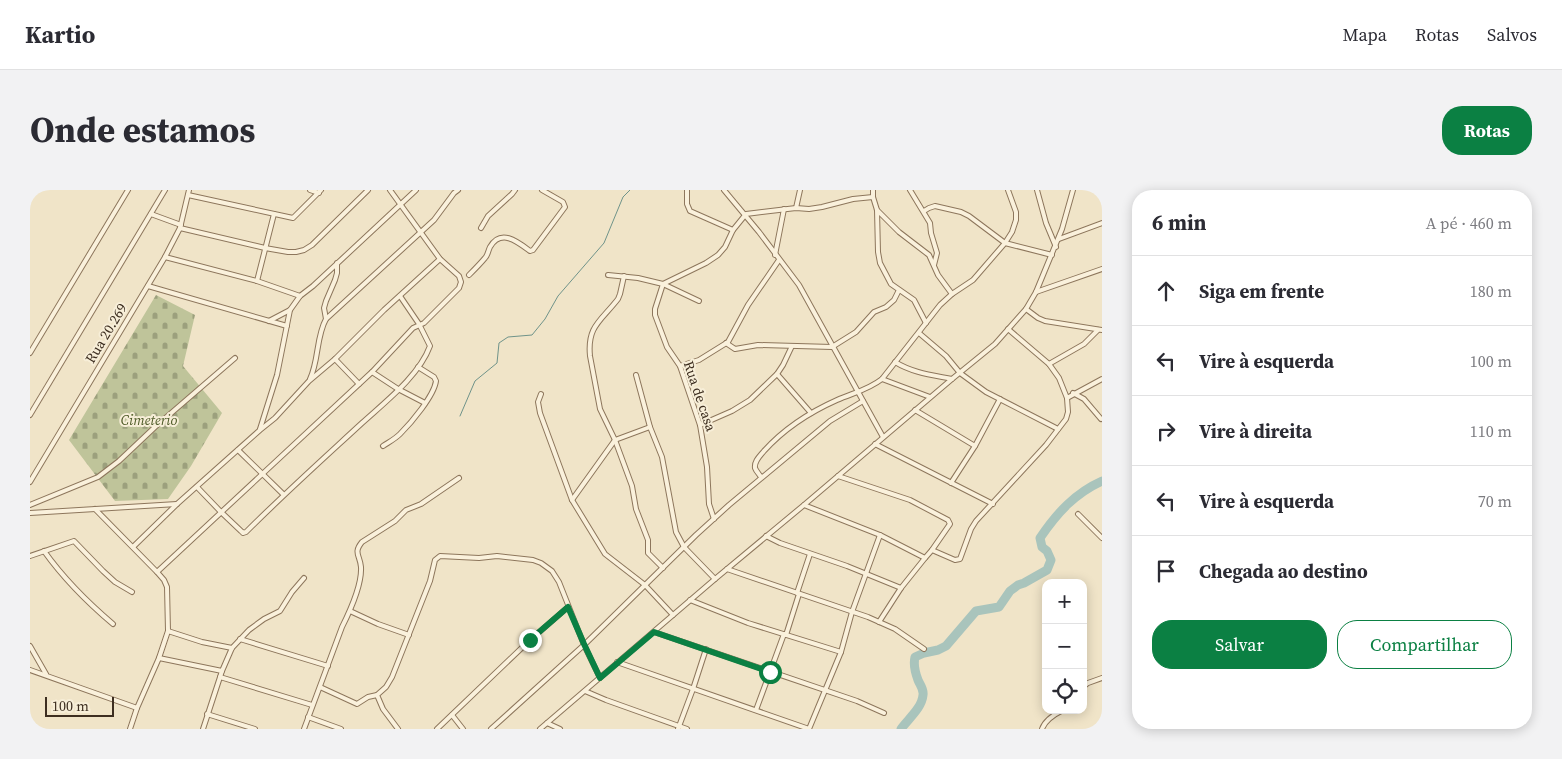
<!DOCTYPE html>
<html lang="pt">
<head>
<meta charset="utf-8">
<style>
  :root { --surface:#fff; --page:#f2f2f3; --text:#2b2b33; --muted:#7c7c81; --line:#e1e1e2; --accent:#0b8043 }
  body { margin:0; font-family:"Source Serif 4",serif; background:var(--page); color:var(--text) }
  .controls { position:absolute; right:15px; bottom:15px; display:grid; overflow:hidden; border-radius:10px; box-shadow:0 2px 12px #0003 }
  .controls button { width:45px; height:45px; display:grid; place-items:center; padding:0; border:0; border-bottom:1px solid var(--line); background:var(--surface); color:var(--text); font:25px sans-serif }
  .scale { position:absolute; left:15px; bottom:12px; width:69px; box-sizing:border-box; padding-left:5px; border:2px solid #3d2e20; border-top:0; font-size:14px; line-height:18px; white-space:nowrap; color:#3d2e20; -webkit-text-stroke:4px #f7eed8; paint-order:stroke }
  .stop { position:absolute; width:15px; height:15px; margin:-11px; border:4px solid #0b8043; border-radius:50%; background:#fff }
  .stop.end { background:#0b8043; border-color:#fff; box-shadow:0 1px 5px #0008 }
  .list { margin:0; padding:0; list-style:none }
  h2 { display:flex; justify-content:space-between; align-items:center; height:65px; margin:0; padding:0 20px; font-size:21px }
  h2 small { font-size:16px; font-weight:400; color:var(--muted) }
  .list li { display:grid; grid-template-columns:32px 1fr auto; gap:15px; align-items:center; box-sizing:border-box; height:70px; padding:0 20px; border-top:1px solid var(--line) }
  .list b { display:block; font-size:19px; white-space:nowrap }
  .list em { font-size:16px; font-style:normal; color:var(--muted) }
  .actions { display:flex; gap:10px; padding:15px 20px }
  .actions a { flex:1; padding:11px 0; border:1px solid var(--accent); border-radius:20px; text-align:center; font-size:18px; color:var(--accent) }
  .actions .main { background:var(--accent); color:#fff }
  .icon { flex:none; width:28px; height:28px; fill:none; stroke:currentColor; stroke-width:2; stroke-linecap:round; stroke-linejoin:round }
  .map { position:relative; flex:none; width:1072px; height:539px; overflow:hidden; border-radius:20px }
  header { display:flex; align-items:center; gap:30px; box-sizing:border-box; height:70px; padding:0 25px; background:var(--surface); border-bottom:1px solid var(--line) }
  header strong { font-size:24px }
  nav { display:flex; gap:28px; margin-inline-start:auto; font-size:18px }
  .intro { display:flex; align-items:center; justify-content:space-between; box-sizing:border-box; height:120px; padding:0 30px }
  h1 { margin:0; font-size:35px }
  .button { padding:12px 22px; border-radius:20px; background:var(--accent); color:#fff; font-size:18px; font-weight:700 }
  main { display:flex; gap:30px; padding:0 30px }
  aside { flex:1; background:var(--surface); border-radius:20px; box-shadow:0 2px 12px #0003 }
  .map>svg:first-child { display:block }
  .cemetery { fill:url(#cemetery-stones) }
  .lines { fill:none; stroke-linecap:round; stroke-linejoin:round }
  .stream { stroke:#6f938a; stroke-width:1 }
  .river { stroke:#a9c4bc; stroke-width:9 }
  .street-casing { stroke:#8d765c; stroke-width:6 }
  .street { stroke:#faf1dc; stroke-width:4 }
  .route { stroke:#0b8043; stroke-width:6 }
  .labels { text-anchor:middle; dominant-baseline:central; stroke-width:4; stroke-linejoin:round; paint-order:stroke }
  .street-label { font-size:14px; fill:#3d2e20; stroke:#f7eed8 }
  .park-label { font-size:14px; font-style:italic; fill:#4d5a26; stroke:#f7eed8 }
</style>
</head>
<body>
<header>
<strong>Kartio</strong>
<nav><a>Mapa</a><a>Rotas</a><a>Salvos</a></nav>
</header>
<div class="intro"><h1>Onde estamos</h1><a class="button">Rotas</a></div>
<main>
<div class="map">
<svg width="1072" height="539" viewBox="0 0 1072 539">
  <defs>
    <pattern id="cemetery-stones" width="16" height="16" patternUnits="userSpaceOnUse" patternTransform="scale(1.25)"><rect width="16" height="16" fill="#bfc49a"/><path d="M2 7V4a2 2 0 0 1 4 0v3zM10 15v-3a2 2 0 0 1 4 0v3z" fill="#9ca07d"/></pattern>
  </defs>
  <rect width="100%" height="100%" fill="#f0e4c8"/>
  <polygon class="cemetery" points="126,105 165,125 153,176 192,223 161,276 138,309 85,311 39,250"/>
  <g class="lines">
    <polyline class="stream" points="430,226 445,191 467,173 469,153 478,147 502,145 515,129 528,106 574,53 593,7 600,0"/>
    <path class="river" d="M871,539C878,529 892,518 893,505C894,499 890,495 888,490C885,482 883,475 885,467L894,463L908,460L916,456L946,421L969,417L980,401L988,395L994,393L1017,380L1021,370L1017,361L1012,357L1010,348C1027,323 1045,303 1072,291"/>
    <g class="street-casing">
      <g id="street">
        <polyline points="280,0 289,3"/>
        <polyline points="657,0 657,14 660,21 703,40"/>
        <polyline points="694,0 729,42 769,95 853,247"/>
        <polyline points="843,0 843,7 847,20 848,62 850,73 861,94 884,110 896,133"/>
        <polyline points="880,0 900,33 901,43 907,63 904,75"/>
        <polyline points="1007,0 1016,33 1026,57"/>
        <polyline points="158,5 263,28 291,0"/>
        <polyline points="766,18 770,0"/>
        <polyline points="847,20 869,42 899,65 908,85 922,104"/>
        <polyline points="894,21 899,18 905,16 931,22 939,26 975,53 1022,65"/>
        <polyline points="121,24 151,35"/>
        <polyline points="150,38 235,58 258,62 266,62 274,60 282,55 338,0"/>
        <polyline points="451,38 458,26 482,4 485,0"/>
        <polyline points="1029,49 1072,33"/>
        <polyline points="745,65 754,19"/>
        <polyline points="135,67 227,91 270,106"/>
        <path d="M439,85C444,80 450,74 455,68C458,65 458,61 460,57C471,38 488,52 500,61L503,60L535,17L533,12L512,0"/>
        <polyline points="578,85 608,88 633,94 669,111"/>
        <path d="M594,86L590,104L588,109C571,131 557,136 560,166L570,219L585,250L602,296L606,319L618,350V363L633,378"/>
        <polyline points="227,91 244,24"/>
        <polyline points="118,96 257,136"/>
        <polyline points="1006,102 1072,79"/>
        <polyline points="996,119 1008,128 1015,131 1072,140"/>
        <polyline points="296,129 294,118 296,111 305,90 307,83 307,73"/>
        <polyline points="239,131 260,120"/>
        <polyline points="889,143 916,166 930,183 956,202 1028,239"/>
        <polyline points="696,153 705,159 728,155 802,157 826,142 844,122 856,117 864,110 869,100"/>
        <polyline points="0,163 98,0"/>
        <polyline points="305,169 329,194"/>
        <path d="M865,172C883,183 902,185 922,189"/>
        <polyline points="1019,174 1054,154 1068,140"/>
        <polyline points="650,176 669,170 698,152 718,115 749,70"/>
        <polyline points="342,182 368,199 395,213"/>
        <polyline points="747,184 781,223"/>
        <polyline points="606,185 620,237 632,267 646,342 654,357 685,389"/>
        <path d="M280,189C289,170 286,147 296,129L404,30L424,3L428,0"/>
        <polyline points="852,189 900,207"/>
        <polyline points="1043,203 1054,209 1071,229"/>
        <polyline points="511,204 508,212 510,223 542,310 575,364 615,395 643,425"/>
        <polyline points="1037,208 1072,189"/>
        <polyline points="885,220 945,256"/>
        <polyline points="0,225 135,0"/>
        <polyline points="670,235 702,221 720,210 747,184 753,175 762,156"/>
        <polyline points="230,239 247,185 260,120 270,106 283,96 386,0"/>
        <polyline points="845,254 963,314"/>
        <path d="M353,256C359,252 365,249 370,244C381,233 404,206 406,191L404,187L388,177"/>
        <polyline points="208,260 253,304"/>
        <polyline points="808,286 880,310 918,330 920,334 902,360"/>
        <path d="M731,287C729,284 726,281 725,278C724,271 730,266 734,261C753,240 780,222 807,210C823,203 838,200 852,189L910,115L922,104L943,90L975,53L982,42L986,30V22L978,0"/>
        <polyline points="0,292 135,67 150,38 159,0"/>
        <polyline points="921,293 945,256 970,209"/>
        <path d="M167,297L191,322L211,341L213,343L216,342C254,304 293,269 332,233C355,212 389,186 400,156L389,134L370,106"/>
        <polyline points="542,310 585,250 620,237"/>
        <polyline points="0,315 68,287 89,271 125,237 205,168"/>
        <polyline points="774,315 850,345 895,368 902,360 925,370 930,369 941,339 946,331 1016,255 1036,229 1038,222 1037,208 1029,188 1019,174 978,139"/>
        <polyline points="65,319 127,382 134,390 137,397 138,441 129,468 107,518 100,539"/>
        <polyline points="0,323 147,314"/>
        <polyline points="1048,324 1072,348"/>
        <polyline points="684,329 679,314 677,277 670,235 650,176 637,157 625,125 625,119 633,94 676,73 688,65 695,57 703,40 716,24 766,18 779,19 792,17 823,9 843,7"/>
        <polyline points="736,346 750,353 817,376 871,398"/>
        <polyline points="103,357 147,314 230,240 245,228 279,191 305,169 354,120 410,69"/>
        <path d="M14,361C34,389 57,412 83,434"/>
        <polyline points="0,366 44,351 73,381 85,392 102,402"/>
        <polyline points="697,379 838,427 865,439 894,459"/>
        <polyline points="127,382 342,182 383,138 394,133 429,98 431,92 429,86 410,69 360,0"/>
        <polyline points="767,403 780,364"/>
        <polyline points="660,410 718,433 811,462"/>
        <polyline points="320,421 348,434 379,445"/>
        <polyline points="849,432 871,398 895,368"/>
        <polyline points="138,441 172,452 202,458"/>
        <polyline points="624,442 827,511 854,523"/>
        <polyline points="756,445 769,404"/>
        <polyline points="210,449 298,476"/>
        <polyline points="0,456 16,484"/>
        <polyline points="129,468 192,481"/>
        <polyline points="587,472 779,539"/>
        <polyline points="0,480 107,518"/>
        <polyline points="190,487 282,515"/>
        <polyline points="290,497 327,514 338,507 347,505"/>
        <polyline points="1053,497 1058,493 1072,488"/>
        <polyline points="555,501 576,510 657,539"/>
        <polyline points="726,520 754,444"/>
        <polyline points="177,524 225,539"/>
        <polyline points="422,525 433,539"/>
        <polyline points="278,527 311,539"/>
        <polyline points="517,533 530,539"/>
        <polyline points="173,539 192,481 202,458 219,440 234,429 250,421 262,402 274,388"/>
        <path d="M274,539L312,437C320,421 332,394 331,377C330,365 323,363 332,352L365,331L376,320L391,314L429,288"/>
        <polyline points="368,539 353,519 347,505 356,497 362,487 400,391 405,370 410,366 449,368 467,366 503,370 511,373 522,381 529,392 554,455 570,488"/>
        <polyline points="407,539 500,450 538,417"/>
        <polyline points="461,539 554,455 666,345 699,315 800,231 833,211"/>
        <polyline points="510,539 685,389 774,315 922,189 965,154 996,119 1006,102 1032,39 1043,0"/>
        <polyline points="648,539 663,499 676,459"/>
        <polyline points="779,539 811,462 822,422 850,345"/>
        <path d="M1012,539C1015,530 1025,524 1033,520"/>
      </g>
    </g>
    <use href="#street" class="street"/>
  </g>
  <g class="lines">
    <polyline class="route" points="500,450 538,417 554,454 570,488 624,442 740,482"/>
  </g>
  <g class="labels">
    <g class="street-label">
      <text transform="translate(76 143) rotate(-59)">Rua 20.269</text>
      <text transform="translate(670 206) rotate(71)">Rua de casa</text>
    </g>
    <g class="park-label">
      <text x="119" y="230">Cimeterio</text>
    </g>
  </g>
</svg>
<div class="controls">
<button>+</button>
<button>−</button>
<button><svg class="icon" aria-label="locate" viewBox="0 0 24 24"><circle cx="12" cy="12" r="6"/><path d="M12 2v4M12 18v4M2 12h4M18 12h4"/></svg></button>
</div>
<div class="scale">100 m</div>
<div class="stop" style="left:740px;top:482px"></div>
<div class="stop end" style="left:500px;top:450px"></div>
</div>
<aside>
<h2>6 min<small>A pé · 460 m</small></h2>
<ul class="list">
<li><svg class="icon" aria-label="ahead" viewBox="0 0 24 24"><path d="M12 20V5M6 11l6-6 6 6"/></svg><div><b>Siga em frente</b></div><em>180 m</em></li>
<li><svg class="icon" aria-label="left" viewBox="0 0 24 24"><path d="M17 20v-9H6M10 6l-5 5 5 5"/></svg><div><b>Vire à esquerda</b></div><em>100 m</em></li>
<li><svg class="icon" aria-label="right" viewBox="0 0 24 24"><path d="M7 20v-9h11M14 6l5 5-5 5"/></svg><div><b>Vire à direita</b></div><em>110 m</em></li>
<li><svg class="icon" aria-label="left" viewBox="0 0 24 24"><path d="M17 20v-9H6M10 6l-5 5 5 5"/></svg><div><b>Vire à esquerda</b></div><em>70 m</em></li>
<li><svg class="icon" aria-label="arrive" viewBox="0 0 24 24"><path d="M6 21V4h12l-3 4 3 4H6"/></svg><div><b>Chegada ao destino</b></div></li>
</ul>
<div class="actions"><a class="main">Salvar</a><a>Compartilhar</a></div>
</aside>
</main>
</body>
</html>
